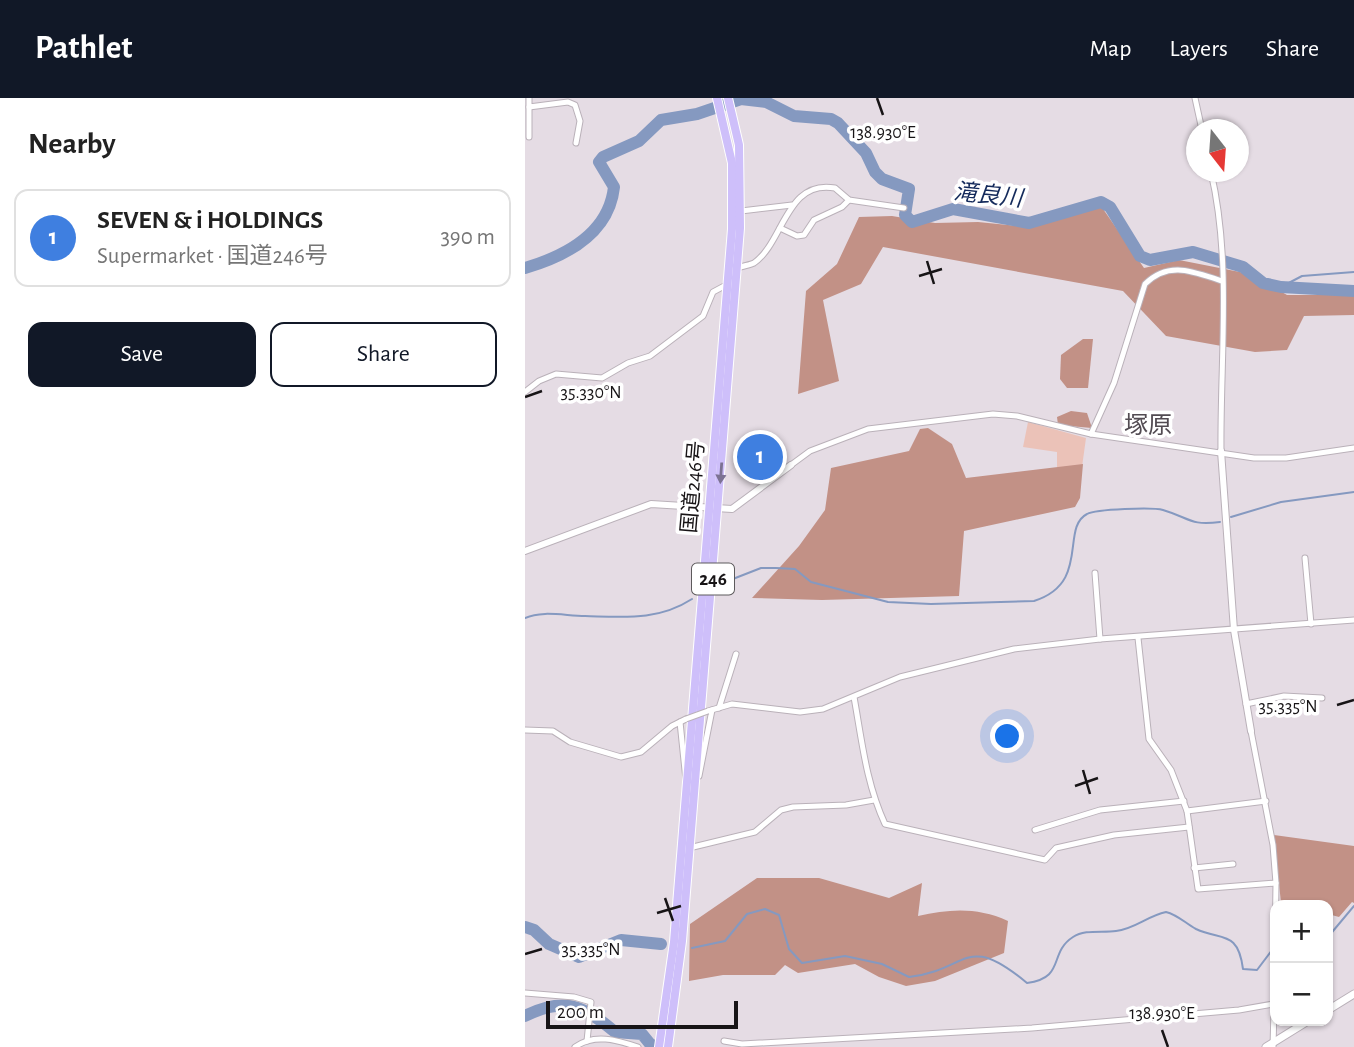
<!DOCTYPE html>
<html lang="en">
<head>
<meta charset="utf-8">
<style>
  :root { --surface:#fff; --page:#f2f2f2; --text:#222; --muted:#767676; --line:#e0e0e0; --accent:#111827 }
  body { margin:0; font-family:"Alegreya Sans","Noto Sans JP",sans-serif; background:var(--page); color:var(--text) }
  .controls { position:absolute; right:21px; bottom:21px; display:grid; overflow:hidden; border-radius:14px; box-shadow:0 2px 5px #0004 }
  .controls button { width:63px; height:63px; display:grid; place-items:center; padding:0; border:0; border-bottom:2px solid var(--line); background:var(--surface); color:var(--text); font:35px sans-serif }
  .compass { position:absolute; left:661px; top:21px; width:63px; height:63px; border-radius:50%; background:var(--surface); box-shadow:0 2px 5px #0004; rotate:163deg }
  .scale { position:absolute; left:21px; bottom:18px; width:192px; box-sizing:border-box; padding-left:7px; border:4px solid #171416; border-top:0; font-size:19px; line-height:24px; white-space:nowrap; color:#171416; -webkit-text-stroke:5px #fff; paint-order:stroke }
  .you { position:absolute; left:483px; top:639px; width:24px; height:24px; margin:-18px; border:5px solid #fff; border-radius:50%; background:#1a73e8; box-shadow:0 0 0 10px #1a73e833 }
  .badge { display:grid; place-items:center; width:46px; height:46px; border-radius:50%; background:var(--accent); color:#fff; font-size:23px; font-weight:700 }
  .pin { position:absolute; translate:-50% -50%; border:4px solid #fff; box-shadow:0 2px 7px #0006 }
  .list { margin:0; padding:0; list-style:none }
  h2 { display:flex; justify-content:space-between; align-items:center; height:91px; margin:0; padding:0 28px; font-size:30px }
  h2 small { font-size:23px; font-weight:400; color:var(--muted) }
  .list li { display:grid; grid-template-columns:46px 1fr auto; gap:21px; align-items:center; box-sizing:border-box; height:98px; margin:0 14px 14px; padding:0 14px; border:2px solid var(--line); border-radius:14px }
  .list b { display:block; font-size:26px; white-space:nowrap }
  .list p { margin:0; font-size:23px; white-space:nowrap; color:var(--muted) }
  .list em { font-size:23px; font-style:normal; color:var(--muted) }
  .actions { display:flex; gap:14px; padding:21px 28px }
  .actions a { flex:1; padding:16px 0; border:2px solid var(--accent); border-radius:14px; text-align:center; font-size:24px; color:var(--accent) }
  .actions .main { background:var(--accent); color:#fff }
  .map { position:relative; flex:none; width:829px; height:949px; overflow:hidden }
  header { display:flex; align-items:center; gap:42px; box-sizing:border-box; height:98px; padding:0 35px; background:var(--accent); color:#fff }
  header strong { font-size:33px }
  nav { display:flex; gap:38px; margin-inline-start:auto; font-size:24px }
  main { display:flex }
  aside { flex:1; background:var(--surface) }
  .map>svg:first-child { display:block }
  .green { fill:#ebc2b8 }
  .forest { fill:#c29186 }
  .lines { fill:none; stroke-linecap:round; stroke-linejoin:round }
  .stream { stroke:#8599c0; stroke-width:2 }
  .river { stroke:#8599c0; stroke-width:12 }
  .minor-casing { stroke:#bab1b9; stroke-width:7 }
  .tertiary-casing { stroke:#bab1b9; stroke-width:8 }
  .secondary-casing { stroke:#bab1b9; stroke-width:9 }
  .trunk-casing { stroke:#fff; stroke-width:10 }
  .minor { stroke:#fff; stroke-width:5 }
  .tertiary { stroke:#fff; stroke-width:6 }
  .secondary { stroke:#fff; stroke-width:7 }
  .trunk { stroke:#cebffa; stroke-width:8 }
  .minor-bridge-casing { stroke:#bab1b9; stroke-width:7; stroke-linecap:butt }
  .minor-bridge { stroke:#fff; stroke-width:5 }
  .oneway { fill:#7c7293 }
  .ticks { fill:none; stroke:#171416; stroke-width:2.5 }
  .labels { text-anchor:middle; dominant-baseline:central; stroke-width:7; stroke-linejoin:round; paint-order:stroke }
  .shield { fill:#fff; stroke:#5d5a5c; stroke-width:2 }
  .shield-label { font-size:19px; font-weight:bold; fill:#171416 }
  .street-label { font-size:21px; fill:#171416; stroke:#fff }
  .water-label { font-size:23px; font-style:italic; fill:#142a5b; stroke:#fff }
  .quarter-label { font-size:24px; fill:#524b52; stroke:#fff }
  .ticks-label { font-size:18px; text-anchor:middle; fill:#171416; stroke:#fff; stroke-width:7; stroke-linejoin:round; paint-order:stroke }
</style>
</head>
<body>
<header>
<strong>Pathlet</strong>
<nav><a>Map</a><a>Layers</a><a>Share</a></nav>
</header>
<main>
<aside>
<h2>Nearby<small></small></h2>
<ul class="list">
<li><span class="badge" style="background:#3f7fe0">1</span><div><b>SEVEN &amp; i HOLDINGS</b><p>Supermarket · 国道246号</p></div><em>390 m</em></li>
</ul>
<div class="actions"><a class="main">Save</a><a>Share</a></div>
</aside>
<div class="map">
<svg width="829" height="949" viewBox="0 0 829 949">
  <rect width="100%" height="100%" fill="#e5dce4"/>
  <polygon class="green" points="503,324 561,340 557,369 532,369 532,354 498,349"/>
  <g class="forest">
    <polygon points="576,108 619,170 654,162 725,176 762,197 829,197 829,217 779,218 762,252 730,254 641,238 598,193 358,149 336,186 298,202 314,283 273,296 281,193 312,166 334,119 367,118 410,125 453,124 503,129"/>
    <polygon points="558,241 568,241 563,290 542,290 535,281 536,257"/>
    <polygon points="546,313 562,315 567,330 533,327 532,319"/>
    <polygon points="403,330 427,346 441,380 558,366 555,400 550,409 439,433 434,498 297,502 227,500 274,448 300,412 306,370 384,353 395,331"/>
    <polygon points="749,737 829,748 829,805 827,804 814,819 803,816 803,807 756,805"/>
    <path d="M232,780H294L364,800L397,785L393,818C425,811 452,809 483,823L479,855L410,883L381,888L354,879L330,866L273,875L260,867L250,877H198L164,883L165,826Z"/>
  </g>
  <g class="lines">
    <g class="stream">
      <polyline points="756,189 777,178 829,174"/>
      <polyline points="706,419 756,404 829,394"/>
      <path d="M195,486L236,470H251L270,471L286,484L363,504L406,506L509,503C566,485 535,430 562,416C571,411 628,409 638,412C665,420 665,428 695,424"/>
      <path d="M0,520C17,512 41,518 60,518C99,519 133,523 167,501"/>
      <polyline points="803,839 829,808"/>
      <path d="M167,850L200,843L222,816L240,811L254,817L264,851L277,865L320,858L357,866L384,879C445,872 439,833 502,885C541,880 523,855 548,839C560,831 577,835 591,833C610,831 622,818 641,814C653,817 660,825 671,831C697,843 713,832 718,871L732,872L747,852"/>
    </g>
    <g class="river">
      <path d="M0,170C41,158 84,135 89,89L74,64L78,59L114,43L136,22L172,16L216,1L241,4L269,18L306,21L313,25L341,55L350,74L357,81L384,91L380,117L387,124L428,111L504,125L576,104L585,109L615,158L625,162L668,154L718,169L738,185L756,189L829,193"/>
      <polyline points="0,829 9,832 24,846 54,859 96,842 136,846"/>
      <path d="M0,918C40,898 59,908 90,934L117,936L126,947L136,949"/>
    </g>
    <g class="minor-casing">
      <g id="minor">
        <polyline points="4,0 4,9 43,4 50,7 55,23 51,45"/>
        <polyline points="670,0 677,32"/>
        <polyline points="4,9 4,39"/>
        <path d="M686,74C707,164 695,260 696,353"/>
        <polyline points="216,113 267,107"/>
        <polyline points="255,130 272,138 279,137 289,122 317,109 324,102"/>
        <path d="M213,170C217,168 225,167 229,165C259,144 261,81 310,90L324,102L379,110"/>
        <polyline points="0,294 14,283 31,276 77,280 103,265 125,258 178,218 188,194 203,186"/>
        <path d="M566,336L589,285L620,186C644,162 669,174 697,183"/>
        <polyline points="266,367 285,353 343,331 468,316 492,318 566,336 729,360 761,360 829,350"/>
        <polyline points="780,460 786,526"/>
        <polyline points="570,475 575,541"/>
        <polyline points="613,540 624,641 646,672 662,713 673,791 751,785"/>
        <path d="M329,599C337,643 341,685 360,726L520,762L531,750L589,737L664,729"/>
        <polyline points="721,606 759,598 797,600"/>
        <polyline points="194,610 211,556"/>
        <polyline points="183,613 207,606 275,614 298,611 375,579 489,551 575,541 829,522"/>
        <polyline points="155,624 161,682"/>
        <polyline points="0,632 28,633 45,644 96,659 116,654 147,628 161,621"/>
        <polyline points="726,633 748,747 751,785 750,854"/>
        <polyline points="174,678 187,612"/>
        <polyline points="662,713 741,703"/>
        <polyline points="510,732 575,712 659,703"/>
        <polyline points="164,750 230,734 256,712 268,709 321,707 349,702"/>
        <polyline points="669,770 708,766"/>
        <polyline points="0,895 49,899 66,904 62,943"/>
        <polyline points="199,943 217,946 507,930 714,912 748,906"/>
        <path d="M50,949C69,935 92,942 113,949"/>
        <polyline points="748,949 750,873"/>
      </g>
    </g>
    <g class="tertiary-casing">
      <g id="tertiary">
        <polyline points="696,353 709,532 726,633"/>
        <polyline points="0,453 126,406 207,411 266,367"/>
      </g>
    </g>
    <g class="secondary-casing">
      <g id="secondary">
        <polyline points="803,912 829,896"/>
        <polyline points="741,949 783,923"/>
      </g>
    </g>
    <g class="trunk-casing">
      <g id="trunk">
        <polyline points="134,949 149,844 207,131 207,65 192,0"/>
        <polyline points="143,949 157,843 215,130 214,47 203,0"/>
      </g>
    </g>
    <use href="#minor" class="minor"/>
    <use href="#tertiary" class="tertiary"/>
    <use href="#secondary" class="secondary"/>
    <use href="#trunk" class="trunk"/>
    <g class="minor-bridge-casing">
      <polyline id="minor-bridge" points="161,621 183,613"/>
    </g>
    <use href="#minor-bridge" class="minor-bridge"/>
  </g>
  <defs><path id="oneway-solid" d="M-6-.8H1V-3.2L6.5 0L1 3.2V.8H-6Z" transform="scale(1.75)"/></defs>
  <use class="oneway" href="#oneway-solid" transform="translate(196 375) rotate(94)"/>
  <path class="ticks" d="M352,0L358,17M402,163L409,186M394,178L417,171M0,299L17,293M812,607L829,602M558,672L565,696M550,688L573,680M140,800L148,823M132,815L156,808M0,856L17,851M637,932L643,949"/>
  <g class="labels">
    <rect class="shield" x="167" y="465.5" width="42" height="31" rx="5"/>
    <g class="shield-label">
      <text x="188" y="481">246</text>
    </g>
    <g class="street-label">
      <text transform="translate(168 389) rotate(-85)">国道246号</text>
    </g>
    <g class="water-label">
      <text transform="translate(463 98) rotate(6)">滝良川</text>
    </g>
    <g class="quarter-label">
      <text x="623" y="328">塚原</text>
    </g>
  </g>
  <g class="ticks-label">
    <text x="358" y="40">138.930°E</text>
    <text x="66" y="300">35.330°N</text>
    <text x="763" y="614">35.335°N</text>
    <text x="66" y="857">35.335°N</text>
    <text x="637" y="921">138.930°E</text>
  </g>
</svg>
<div class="controls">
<button>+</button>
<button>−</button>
</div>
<svg class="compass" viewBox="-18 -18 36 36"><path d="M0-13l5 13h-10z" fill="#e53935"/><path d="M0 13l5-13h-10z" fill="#767676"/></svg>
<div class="scale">200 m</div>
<div class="you"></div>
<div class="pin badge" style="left:235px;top:359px;background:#3f7fe0">1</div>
</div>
</main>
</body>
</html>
